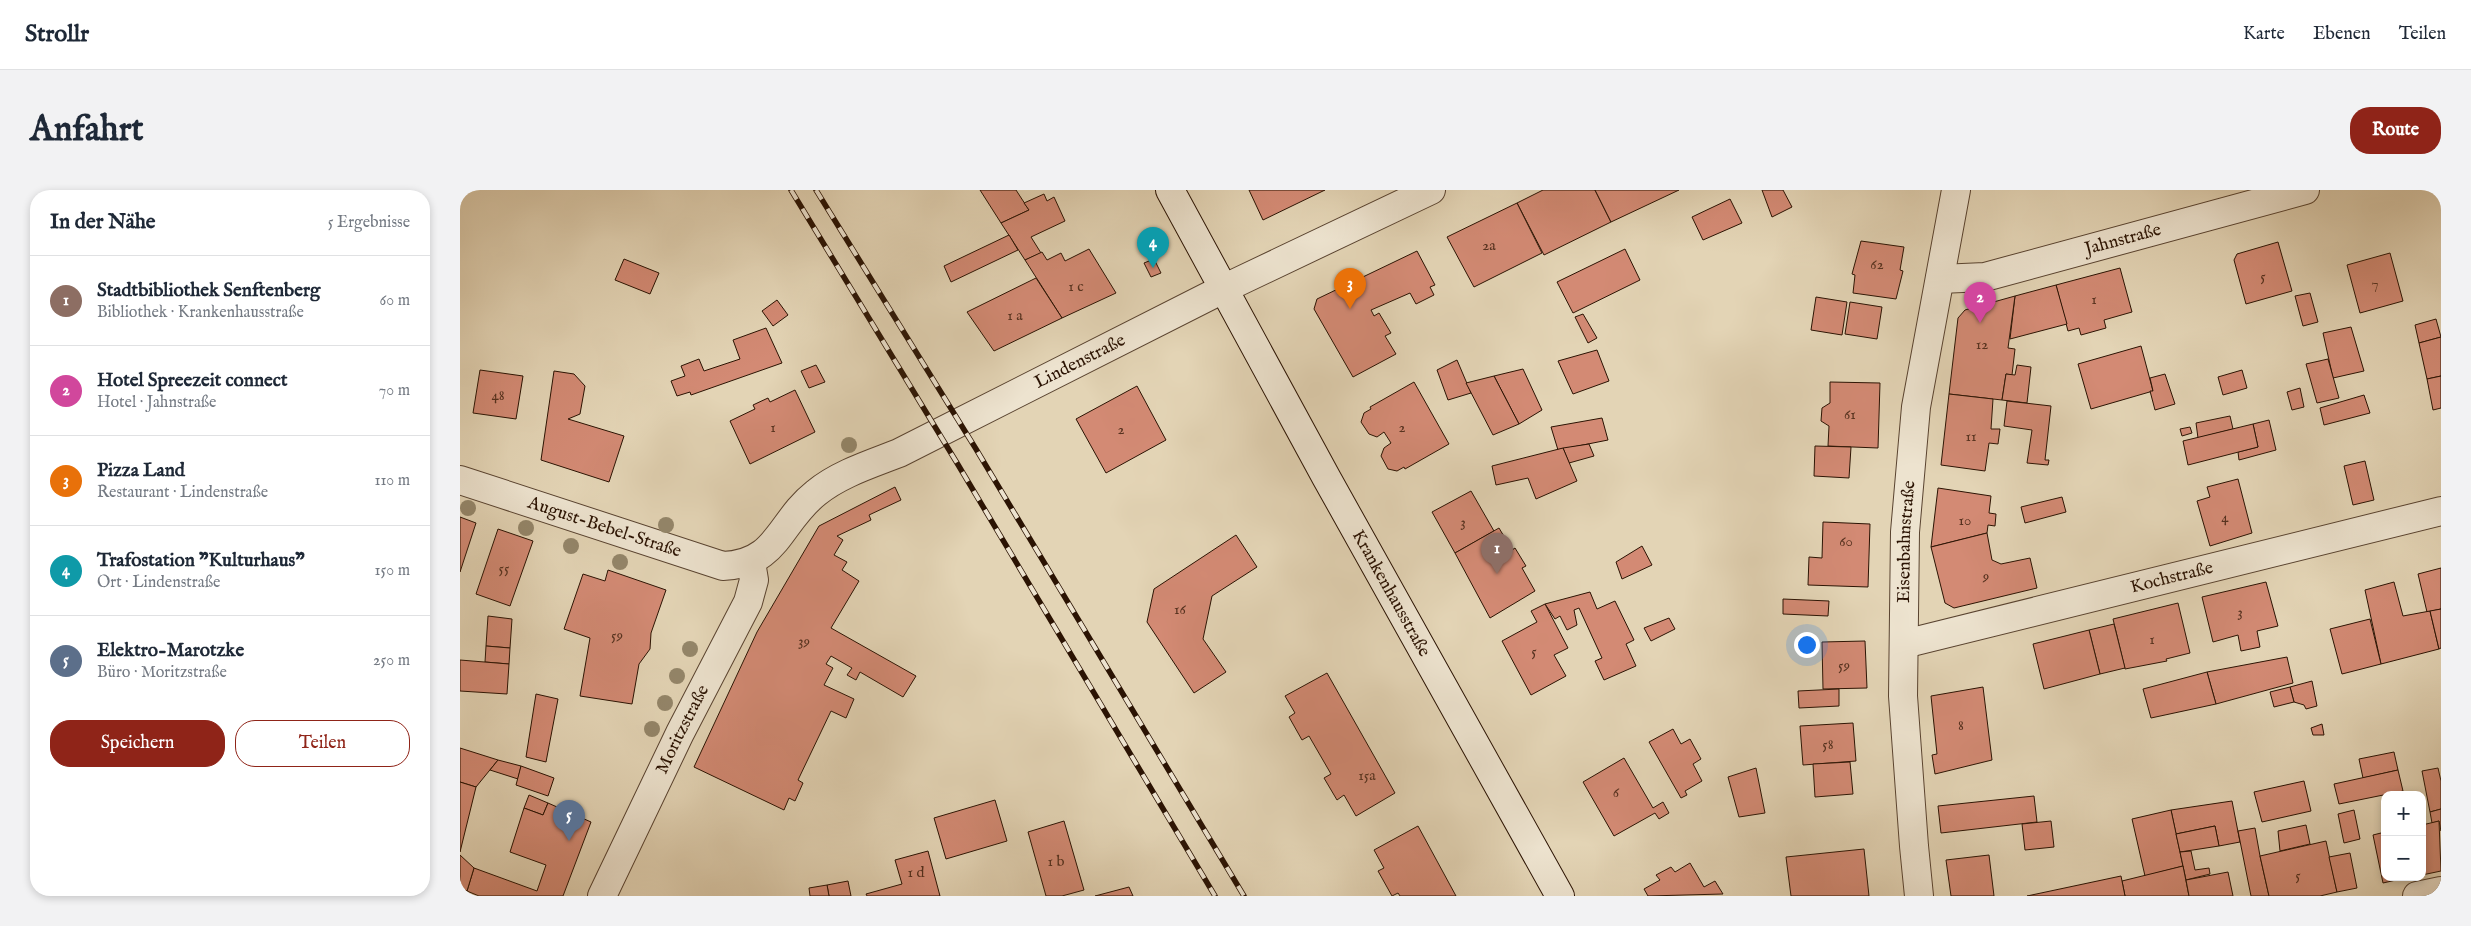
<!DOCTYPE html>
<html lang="de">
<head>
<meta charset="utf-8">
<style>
  :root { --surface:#fff; --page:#f2f2f3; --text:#1f2937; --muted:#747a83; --line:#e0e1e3; --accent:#8f2418 }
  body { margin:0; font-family:"IM FELL English",serif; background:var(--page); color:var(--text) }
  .controls { position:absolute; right:15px; bottom:15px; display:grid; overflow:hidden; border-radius:10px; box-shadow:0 2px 8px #0003 }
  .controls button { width:45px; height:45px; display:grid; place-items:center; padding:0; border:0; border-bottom:1px solid var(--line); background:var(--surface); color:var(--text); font:25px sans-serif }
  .you { position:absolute; left:1346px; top:454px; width:18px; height:18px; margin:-12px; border:4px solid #fff; border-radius:50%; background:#1a73e8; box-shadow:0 0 0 8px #1a73e833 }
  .badge { display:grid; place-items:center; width:32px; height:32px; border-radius:50%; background:var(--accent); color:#fff; font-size:16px; font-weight:700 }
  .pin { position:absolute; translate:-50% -41px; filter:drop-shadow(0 1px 2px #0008) }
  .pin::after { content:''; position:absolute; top:26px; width:18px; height:15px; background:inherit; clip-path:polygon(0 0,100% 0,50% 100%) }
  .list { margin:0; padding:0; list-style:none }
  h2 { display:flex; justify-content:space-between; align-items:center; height:65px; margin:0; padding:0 20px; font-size:21px }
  h2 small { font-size:16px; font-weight:400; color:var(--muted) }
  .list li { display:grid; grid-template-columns:32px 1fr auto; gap:15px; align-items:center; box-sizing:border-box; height:90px; padding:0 20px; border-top:1px solid var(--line) }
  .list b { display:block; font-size:19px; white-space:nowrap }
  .list p { margin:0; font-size:16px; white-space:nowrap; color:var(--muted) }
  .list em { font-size:16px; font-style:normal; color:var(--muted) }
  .actions { display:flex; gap:10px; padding:15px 20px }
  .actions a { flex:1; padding:11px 0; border:1px solid var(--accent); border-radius:20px; text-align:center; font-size:18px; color:var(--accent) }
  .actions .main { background:var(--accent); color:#fff }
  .map { position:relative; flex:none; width:1981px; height:706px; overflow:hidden; border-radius:20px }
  header { display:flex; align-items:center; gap:30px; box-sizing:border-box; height:70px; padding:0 25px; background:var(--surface); border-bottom:1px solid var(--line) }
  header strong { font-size:24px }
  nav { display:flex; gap:28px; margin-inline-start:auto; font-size:18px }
  .intro { display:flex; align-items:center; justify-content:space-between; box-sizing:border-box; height:120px; padding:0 30px }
  h1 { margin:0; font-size:35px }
  .button { padding:12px 22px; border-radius:20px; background:var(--accent); color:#fff; font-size:18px; font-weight:700 }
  main { display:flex; gap:30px; padding:0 30px }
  aside { flex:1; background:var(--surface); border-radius:20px; box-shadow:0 2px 8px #0003 }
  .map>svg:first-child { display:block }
  .building { fill:#d38a74; stroke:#2b1303 }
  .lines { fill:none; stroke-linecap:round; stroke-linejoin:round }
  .street-casing { stroke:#594330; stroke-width:30 }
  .secondary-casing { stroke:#2b1303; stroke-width:30 }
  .street { stroke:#ede3cf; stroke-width:28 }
  .secondary { stroke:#ede3cf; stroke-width:28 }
  .rail-casing { stroke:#2b1303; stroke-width:5.5 }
  .rail { stroke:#ede3cf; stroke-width:4; stroke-dasharray:11; stroke-linecap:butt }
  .tree { fill:#94866a }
  .labels { text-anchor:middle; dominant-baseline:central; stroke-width:4; stroke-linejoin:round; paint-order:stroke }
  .number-label { font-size:15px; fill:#55311f }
  .street-label { font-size:18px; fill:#2b1303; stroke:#ede3cf }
</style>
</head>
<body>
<header>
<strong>Strollr</strong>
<nav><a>Karte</a><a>Ebenen</a><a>Teilen</a></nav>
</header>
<div class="intro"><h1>Anfahrt</h1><a class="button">Route</a></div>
<main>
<aside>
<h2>In der Nähe<small>5 Ergebnisse</small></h2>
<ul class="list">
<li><span class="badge" style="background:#8d6e63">1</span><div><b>Stadtbibliothek Senftenberg</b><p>Bibliothek · Krankenhausstraße</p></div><em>60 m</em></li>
<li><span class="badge" style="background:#d1479c">2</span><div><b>Hotel Spreezeit connect</b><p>Hotel · Jahnstraße</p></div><em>70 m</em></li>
<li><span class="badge" style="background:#e8710a">3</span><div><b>Pizza Land</b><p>Restaurant · Lindenstraße</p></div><em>110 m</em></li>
<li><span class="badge" style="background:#0f9aa8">4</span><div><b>Trafostation &quot;Kulturhaus&quot;</b><p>Ort · Lindenstraße</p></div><em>150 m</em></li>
<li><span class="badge" style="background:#5c6f8a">5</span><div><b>Elektro-Marotzke</b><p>Büro · Moritzstraße</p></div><em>250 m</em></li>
</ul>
<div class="actions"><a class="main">Speichern</a><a>Teilen</a></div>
</aside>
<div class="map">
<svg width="1981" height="706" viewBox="0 0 1981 706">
  <rect width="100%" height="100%" fill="#e3d4b5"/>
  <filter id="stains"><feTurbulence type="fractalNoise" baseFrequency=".004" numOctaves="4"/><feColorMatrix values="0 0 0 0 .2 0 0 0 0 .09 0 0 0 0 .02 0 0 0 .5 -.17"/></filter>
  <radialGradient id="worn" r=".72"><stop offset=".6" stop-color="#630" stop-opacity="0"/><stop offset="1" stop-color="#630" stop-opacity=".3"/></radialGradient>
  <g class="building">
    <polygon points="520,0 556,0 569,20 541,33"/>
    <polygon points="789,0 865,0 803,30"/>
    <polygon points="1083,0 1135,0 1151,32 1084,65 1057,13"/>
    <polygon points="1135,0 1219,0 1151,32"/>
    <polygon points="1302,0 1323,0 1332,17 1312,27"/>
    <polygon points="584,4 587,11 594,7 605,31 571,47 581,63 565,70 541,33 569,20 564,13"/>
    <polygon points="1270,9 1282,33 1243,50 1232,27"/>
    <polygon points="1057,13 1082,63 1014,97 987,47"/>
    <polygon points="549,45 558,60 491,92 484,76"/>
    <polygon points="1401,51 1444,57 1440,80 1443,81 1436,109 1393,103 1395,85 1392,84"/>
    <polygon points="1818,52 1832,101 1786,114 1774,70 1777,64"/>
    <polygon points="629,59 656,103 602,128 565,70 582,62 587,70 601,63 605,71"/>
    <polygon points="1165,59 1180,90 1113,123 1097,92"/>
    <polygon points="957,61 975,95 970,97 974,105 956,114 950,103 911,120 914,126 919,123 931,143 925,146 936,164 893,187 854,119 857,109"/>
    <polygon points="1930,63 1943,111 1900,123 1887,75"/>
    <polygon points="164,69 199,83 190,104 155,90"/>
    <polygon points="694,69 701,83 691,87 684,73"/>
    <polygon points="1660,78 1672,122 1644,130 1646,138 1621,145 1619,138 1608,141 1596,95"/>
    <polygon points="576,88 602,128 534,161 507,122"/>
    <polygon points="1596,95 1607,134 1550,149 1555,106"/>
    <polygon points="1850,103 1858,132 1843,136 1835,106"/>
    <polygon points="1555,106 1548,158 1555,159 1552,185 1546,184 1542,210 1489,204 1498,128 1505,120"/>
    <polygon points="1356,107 1387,112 1382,145 1351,140"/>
    <polygon points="317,110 328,125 313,136 302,121"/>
    <polygon points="1390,112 1422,117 1417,149 1385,144"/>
    <polygon points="1123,124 1137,148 1128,153 1115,127"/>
    <polygon points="1976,129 1981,147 1959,153 1955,135"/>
    <polygon points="1891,137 1904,181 1873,188 1863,143"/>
    <polygon points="306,138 322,173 231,205 230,202 217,206 211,191 225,186 221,176 239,169 244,181 280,169 273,150"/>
    <polygon points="1981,147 1981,186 1967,189 1959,153"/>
    <polygon points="1681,156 1693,201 1631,219 1618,174"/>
    <polygon points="1137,160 1149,191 1113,204 1098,171"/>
    <polygon points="1868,169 1879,208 1857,213 1846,174"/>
    <polygon points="997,170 1011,203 988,210 977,180"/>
    <polygon points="356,175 365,192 349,198 341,181"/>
    <polygon points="1557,175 1571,177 1567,213 1542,210 1546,184 1555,185"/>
    <polygon points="1063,179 1082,220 1059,234 1034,186"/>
    <polygon points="20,180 63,186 56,229 13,223"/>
    <polygon points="1782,180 1787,198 1763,205 1758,187"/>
    <polygon points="94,181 114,184 125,196 120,224 108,229 164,246 149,292 81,270"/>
    <polygon points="1705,184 1715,214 1695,220 1690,201 1693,201 1690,188"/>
    <polygon points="1034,186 1059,234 1033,245 1006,193"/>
    <polygon points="1981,186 1981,218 1973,220 1967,189"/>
    <polygon points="954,192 989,254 945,279 944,277 937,281 928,279 921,266 924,258 931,253 924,242 917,247 909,244 901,232 904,223 911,219 910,217"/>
    <polygon points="1370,192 1420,193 1418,258 1368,256 1369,236 1361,231 1362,218 1370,213"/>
    <polygon points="677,196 706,250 646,283 616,229"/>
    <polygon points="1840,198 1844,217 1832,220 1827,202"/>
    <polygon points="335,200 355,242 290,274 270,231 295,219 293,215 308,208 310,212"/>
    <polygon points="1489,204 1533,209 1531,239 1540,239 1538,254 1529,253 1525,281 1481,275"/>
    <polygon points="1904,205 1910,223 1864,235 1860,218"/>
    <polygon points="1547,211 1591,216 1585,270 1589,270 1588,275 1567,273 1572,240 1544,236"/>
    <polygon points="1770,226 1773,239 1738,248 1736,233"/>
    <polygon points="1142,228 1148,250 1098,260 1091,237"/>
    <polygon points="1809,230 1816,260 1779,270 1778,262 1798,257 1793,234"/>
    <polygon points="1793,234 1798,257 1728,275 1723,251"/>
    <polygon points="1730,237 1732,243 1722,246 1720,239"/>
    <polygon points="1129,254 1134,266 1109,273 1103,258"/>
    <polygon points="1355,256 1391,257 1389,288 1354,286"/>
    <polygon points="1103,258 1117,291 1076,309 1068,288 1036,295 1032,276"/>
    <polygon points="1905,271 1914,310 1893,315 1884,276"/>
    <polygon points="1778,289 1792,343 1750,356 1737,311 1750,307 1747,297"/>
    <polygon points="435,297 441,310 409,325 411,330 377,346 383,350 374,365 387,372 382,380 399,391 371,438 456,486 443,507 400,482 396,490 387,485 392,478 371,466 366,474 373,478 364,495 394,509 386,528 371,521 338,590 343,593 335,611 329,608 324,620 234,577 297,442 359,336"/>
    <polygon points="1478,298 1531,306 1529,323 1536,324 1535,336 1528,335 1527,343 1471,357"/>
    <polygon points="1011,301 1034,341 995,363 972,322"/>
    <polygon points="1602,307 1606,322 1565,333 1561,317"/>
    <polygon points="0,327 16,333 0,382"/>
    <polygon points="1363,332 1410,334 1408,397 1348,395 1349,367 1362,368"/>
    <polygon points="1039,338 1052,360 1055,358 1066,376 1062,378 1075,401 1030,428 995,363"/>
    <polygon points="38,339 73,351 50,416 16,404"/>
    <polygon points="1527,343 1532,370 1541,374 1570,368 1577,398 1494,418 1485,413 1471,357"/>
    <polygon points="776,345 797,377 752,406 743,449 766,482 734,503 687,432 694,399"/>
    <polygon points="1182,356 1192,375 1162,389 1156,372"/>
    <polygon points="1981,378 1981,419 1967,422 1958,384"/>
    <polygon points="148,380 206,400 191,443 190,459 179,474 172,514 120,506 130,448 104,439 123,384 145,391"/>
    <polygon points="1806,392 1818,436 1797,441 1800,457 1781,461 1778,445 1753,452 1742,407"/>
    <polygon points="1934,392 1943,426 1970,421 1979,459 1921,474 1905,400"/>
    <polygon points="1130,402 1137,419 1155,411 1174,450 1166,454 1176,476 1144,490 1135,471 1142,468 1119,418 1114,420 1117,435 1107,440 1100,426 1095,429 1085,414"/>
    <polygon points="1323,409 1369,411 1368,426 1323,424"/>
    <polygon points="1718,413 1730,463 1706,469 1707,471 1665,479 1653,429"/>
    <polygon points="1085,414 1108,458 1094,465 1106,486 1071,505 1042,451 1077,432 1071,421"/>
    <polygon points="1981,419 1981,458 1979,459 1970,421"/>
    <polygon points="28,426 52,429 50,458 26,456"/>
    <polygon points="1209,428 1215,439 1191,451 1184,438"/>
    <polygon points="1910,429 1921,474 1882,484 1870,439"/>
    <polygon points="1654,434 1665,478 1640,484 1629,440"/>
    <polygon points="1629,440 1640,484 1584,499 1573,454"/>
    <polygon points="1405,451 1407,498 1363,499 1362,452"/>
    <polygon points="26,456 50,458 49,474 25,472"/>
    <polygon points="1827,467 1833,493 1756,514 1747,482"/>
    <polygon points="0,470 49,474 47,504 0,501"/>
    <polygon points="1747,482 1756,514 1691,528 1683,499"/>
    <polygon points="867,483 935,603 896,626 884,605 877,610 864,588 871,584 849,546 842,550 829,527 835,523 825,506"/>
    <polygon points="1852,491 1857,516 1846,519 1844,515 1834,512 1830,497"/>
    <polygon points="1523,497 1532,570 1475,584 1472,565 1477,564 1471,506"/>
    <polygon points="1830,497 1834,512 1814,517 1810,502"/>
    <polygon points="1379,499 1379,516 1339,518 1338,501"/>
    <polygon points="76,504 98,509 86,572 66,567"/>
    <polygon points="1393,533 1396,571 1343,575 1340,536"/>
    <polygon points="1862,534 1864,545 1853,545 1851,538"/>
    <polygon points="1213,539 1221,554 1230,549 1241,569 1233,574 1242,591 1225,601 1227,605 1221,608 1189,552"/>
    <polygon points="0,558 38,570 16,597 0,592"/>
    <polygon points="1934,562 1938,580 1903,588 1899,569"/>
    <polygon points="1164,568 1193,618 1203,612 1209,623 1199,629 1195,623 1154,646 1123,592"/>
    <polygon points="38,570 61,576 58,589 30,580"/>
    <polygon points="1390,572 1393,604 1355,607 1353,574"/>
    <polygon points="61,576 94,588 88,606 56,595"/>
    <polygon points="1296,578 1305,623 1279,627 1268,587"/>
    <polygon points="1978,578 1981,591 1981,619 1970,622 1962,581"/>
    <polygon points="1938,580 1943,601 1879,614 1874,594"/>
    <polygon points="1844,591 1851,621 1802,632 1794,602"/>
    <polygon points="0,592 16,597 0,662"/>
    <polygon points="69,605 88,613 83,625 64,618"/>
    <polygon points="1574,606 1577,632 1481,643 1478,616"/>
    <polygon points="535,610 547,651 486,669 474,628"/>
    <polygon points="1772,611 1780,652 1759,656 1755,636 1716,644 1711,620"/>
    <polygon points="88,613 131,632 103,706 19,706 7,701 14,678 77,701 86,675 50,662 64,618 83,625"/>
    <polygon points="1981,619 1981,641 1979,631 1972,633 1970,622"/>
    <polygon points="1711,620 1723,676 1685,686 1672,629"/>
    <polygon points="1894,620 1900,649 1884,653 1878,624"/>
    <polygon points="604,631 624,700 602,706 586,706 568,642"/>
    <polygon points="1591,631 1594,657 1565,660 1562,634"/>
    <polygon points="1979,631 1981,681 1962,685 1962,635"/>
    <polygon points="1846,635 1850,654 1820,661 1818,641"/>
    <polygon points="958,636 996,706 940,706 938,703 932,706 918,681 924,678 914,660"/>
    <polygon points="1755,636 1759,656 1720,662 1716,644"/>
    <polygon points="1795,638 1800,666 1809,706 1791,706 1778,641"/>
    <polygon points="1925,642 1925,687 1949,687 1923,693 1913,645"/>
    <polygon points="1866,651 1877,702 1860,706 1809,706 1800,666"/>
    <polygon points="1404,659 1409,706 1331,706 1326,667"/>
    <polygon points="468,661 480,706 407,706 406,704 442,694 435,670"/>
    <polygon points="1731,661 1735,680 1749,678 1750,684 1726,690 1720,662"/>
    <polygon points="1890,663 1897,698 1877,702 1869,667"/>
    <polygon points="0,665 14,678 7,701 0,698"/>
    <polygon points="1529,665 1534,706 1491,706 1486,670"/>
    <polygon points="1230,673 1244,697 1255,691 1263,704 1188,706 1184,699 1200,690 1196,685 1211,677 1215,682"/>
    <polygon points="1723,676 1729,706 1665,706 1662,691"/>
    <polygon points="1768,682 1773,706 1729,706 1726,690"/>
    <polygon points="1661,686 1665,706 1567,706"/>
    <polygon points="388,691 391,706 369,706 367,695"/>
    <polygon points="367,695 369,706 350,706 349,698"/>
    <polygon points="669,697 673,706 635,706"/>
  </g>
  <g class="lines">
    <g class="street-casing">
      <g id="street">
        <path id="s1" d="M1480,89L1525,87L1845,0"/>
        <path id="s2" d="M0,290L263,376C318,374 319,332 356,303C379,284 411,274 439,263L763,99L971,0"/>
        <path id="s3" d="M1444,454L1981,321"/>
        <path id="s4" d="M142,706L220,543L288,412L294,390L291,372"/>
        <path id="s5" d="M1459,706L1454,656L1443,506L1445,342L1456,217L1496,0"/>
        <polyline points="1957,706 1981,701"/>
      </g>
    </g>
    <g class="secondary-casing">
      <g id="secondary">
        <path id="s6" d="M710,0L866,287L1100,706"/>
      </g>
    </g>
    <use href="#street" class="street"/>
    <use href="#secondary" class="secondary"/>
    <g class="rail-casing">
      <g id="rail">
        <polyline points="331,0 497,273 755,706"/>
        <polyline points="356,0 516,259 784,706"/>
      </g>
    </g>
    <use href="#rail" class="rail"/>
  </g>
  <g class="tree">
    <circle cx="389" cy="255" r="8"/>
    <circle cx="8" cy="318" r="8"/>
    <circle cx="206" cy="335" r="8"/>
    <circle cx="66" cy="338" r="8"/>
    <circle cx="111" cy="356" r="8"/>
    <circle cx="160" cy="372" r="8"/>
    <circle cx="230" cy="459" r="8"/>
    <circle cx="217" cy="486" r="8"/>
    <circle cx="205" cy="513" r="8"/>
    <circle cx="192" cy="539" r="8"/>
  </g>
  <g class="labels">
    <g class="number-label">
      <text x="1029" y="55">2a</text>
      <text x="1417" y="74">62</text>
      <text x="1803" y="86">5</text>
      <text x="1915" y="93">7</text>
      <text x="616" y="96">1 c</text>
      <text x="1634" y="109">1</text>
      <text x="555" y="125">1 a</text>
      <text x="1522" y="154">12</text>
      <text x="38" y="205">48</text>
      <text x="1390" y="224">61</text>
      <text x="313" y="237">1</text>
      <text x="942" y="237">2</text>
      <text x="661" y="239">2</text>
      <text x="1511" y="246">11</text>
      <text x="1765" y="327">4</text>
      <text x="1505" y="330">10</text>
      <text x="1003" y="332">3</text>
      <text x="1386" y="351">60</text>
      <text x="44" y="378">55</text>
      <text x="1526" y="386">9</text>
      <text x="720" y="419">16</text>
      <text x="1780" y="422">3</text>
      <text x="157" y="445">59</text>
      <text x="1692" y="449">1</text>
      <text x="344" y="451">39</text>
      <text x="1074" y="461">5</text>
      <text x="1384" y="475">59</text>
      <text x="1501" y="535">8</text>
      <text x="1368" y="554">58</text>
      <text x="907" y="585">15a</text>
      <text x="1156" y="602">6</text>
      <text x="596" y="671">1 b</text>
      <text x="456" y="682">1 d</text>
      <text x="1838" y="685">5</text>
    </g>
    <g class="street-label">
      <text stroke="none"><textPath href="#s1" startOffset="188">Jahnstraße</textPath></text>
      <text stroke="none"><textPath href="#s2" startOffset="695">Lindenstraße</textPath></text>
      <text stroke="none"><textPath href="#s2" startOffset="152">August-Bebel-Straße</textPath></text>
      <text stroke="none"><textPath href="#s5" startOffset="355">Eisenbahnstraße</textPath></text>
      <text stroke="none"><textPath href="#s3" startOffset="276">Kochstraße</textPath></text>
      <text stroke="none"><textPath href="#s6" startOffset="460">Krankenhausstraße</textPath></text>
      <text stroke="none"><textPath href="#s4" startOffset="185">Moritzstraße</textPath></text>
    </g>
  </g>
  <rect width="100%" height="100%" filter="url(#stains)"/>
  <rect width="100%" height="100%" fill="url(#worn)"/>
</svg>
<div class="controls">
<button>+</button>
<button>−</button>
</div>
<div class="you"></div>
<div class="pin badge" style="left:1037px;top:384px;background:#8d6e63">1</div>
<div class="pin badge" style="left:1520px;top:133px;background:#d1479c">2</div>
<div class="pin badge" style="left:890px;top:119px;background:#e8710a">3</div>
<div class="pin badge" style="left:693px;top:78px;background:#0f9aa8">4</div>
<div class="pin badge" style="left:109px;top:651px;background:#5c6f8a">5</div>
</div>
</main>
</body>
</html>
